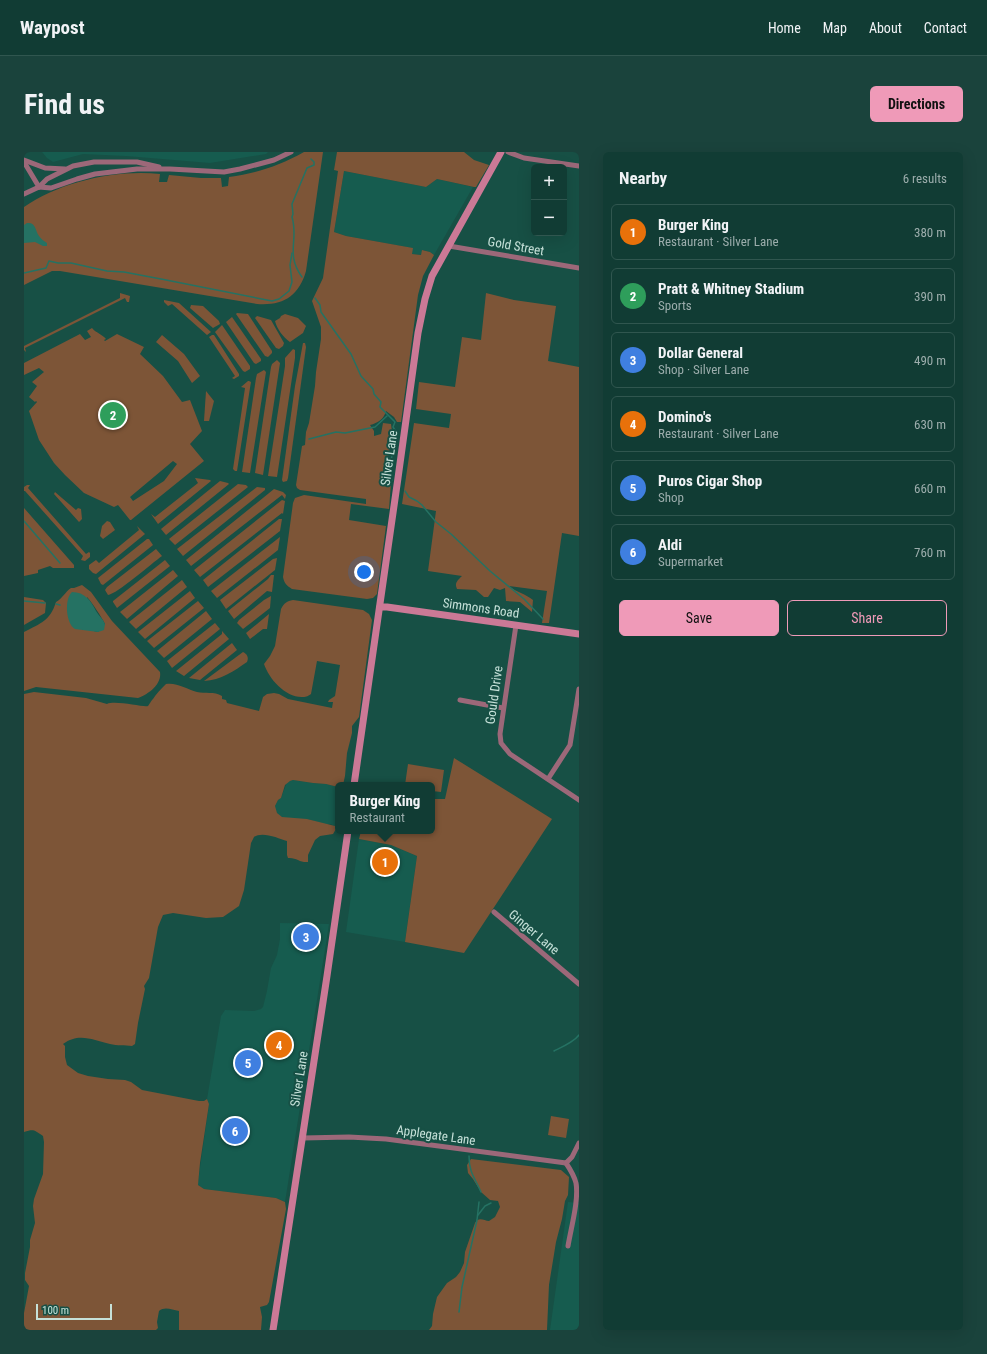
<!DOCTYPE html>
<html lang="en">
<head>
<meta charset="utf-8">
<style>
  :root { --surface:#113c34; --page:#1a433c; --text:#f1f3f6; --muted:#9cadac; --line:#30564f; --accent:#ef9ab8 }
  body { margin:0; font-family:"Roboto Condensed",sans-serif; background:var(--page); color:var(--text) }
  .controls { position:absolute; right:12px; top:12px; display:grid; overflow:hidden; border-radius:6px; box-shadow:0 4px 16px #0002 }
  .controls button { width:36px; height:36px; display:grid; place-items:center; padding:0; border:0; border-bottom:1px solid var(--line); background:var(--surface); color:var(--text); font:20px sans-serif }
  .scale { position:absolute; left:12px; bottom:10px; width:76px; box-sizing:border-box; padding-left:4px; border:2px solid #c6e1d9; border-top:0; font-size:11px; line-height:14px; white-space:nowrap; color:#c6e1d9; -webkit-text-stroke:3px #175045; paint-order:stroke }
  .you { position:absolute; left:340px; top:420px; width:14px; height:14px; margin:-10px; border:3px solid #fff; border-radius:50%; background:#1a73e8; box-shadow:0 0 0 6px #1a73e833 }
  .badge { display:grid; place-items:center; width:26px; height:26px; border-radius:50%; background:var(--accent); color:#fff; font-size:13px; font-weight:700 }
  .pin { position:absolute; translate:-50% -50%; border:2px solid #fff; box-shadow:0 1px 4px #0006 }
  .popup { position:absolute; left:311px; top:630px; width:100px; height:52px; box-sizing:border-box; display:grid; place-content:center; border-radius:6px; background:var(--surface); filter:drop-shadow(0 1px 3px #0005); font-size:13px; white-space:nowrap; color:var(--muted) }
  .popup b { font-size:15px; color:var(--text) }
  .popup::after { content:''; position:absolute; left:50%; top:100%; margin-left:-8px; border:8px solid transparent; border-top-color:var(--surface) }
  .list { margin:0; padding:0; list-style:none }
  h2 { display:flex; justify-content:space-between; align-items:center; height:52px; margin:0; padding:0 16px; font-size:17px }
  h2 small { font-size:13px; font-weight:400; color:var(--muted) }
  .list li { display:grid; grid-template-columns:26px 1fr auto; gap:12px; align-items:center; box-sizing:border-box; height:56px; margin:0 8px 8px; padding:0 8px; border:1px solid var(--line); border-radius:6px }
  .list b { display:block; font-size:15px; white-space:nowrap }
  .list p { margin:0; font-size:13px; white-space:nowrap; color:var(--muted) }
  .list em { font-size:13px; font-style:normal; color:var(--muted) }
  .actions { display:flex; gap:8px; padding:12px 16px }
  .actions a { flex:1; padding:9px 0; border:1px solid var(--accent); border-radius:6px; text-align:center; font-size:14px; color:var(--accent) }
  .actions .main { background:var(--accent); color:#111 }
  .map { position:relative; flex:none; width:555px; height:1178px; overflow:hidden; border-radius:6px }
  header { display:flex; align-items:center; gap:24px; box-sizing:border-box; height:56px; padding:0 20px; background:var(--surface); border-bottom:1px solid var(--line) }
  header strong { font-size:19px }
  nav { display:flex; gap:22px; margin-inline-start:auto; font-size:14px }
  .intro { display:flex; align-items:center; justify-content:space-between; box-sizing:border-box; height:96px; padding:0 24px }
  h1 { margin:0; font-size:28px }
  .button { padding:10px 18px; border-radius:6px; background:var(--accent); color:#111; font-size:14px; font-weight:700 }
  main { display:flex; gap:24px; padding:0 24px }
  aside { flex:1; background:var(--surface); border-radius:6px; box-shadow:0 4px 16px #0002 }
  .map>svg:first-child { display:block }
  .built { fill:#165c4f }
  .green { fill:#7d5537; fill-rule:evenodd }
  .water { fill:#257263 }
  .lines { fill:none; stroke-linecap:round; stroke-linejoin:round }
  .stream { stroke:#257263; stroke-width:1.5 }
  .minor { stroke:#9c6879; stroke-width:5 }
  .secondary { stroke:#cb7996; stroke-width:7 }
  .labels { text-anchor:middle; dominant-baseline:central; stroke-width:4; stroke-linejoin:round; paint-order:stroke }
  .street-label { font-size:13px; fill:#c6e1d9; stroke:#175045 }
</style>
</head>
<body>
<header>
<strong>Waypost</strong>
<nav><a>Home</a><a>Map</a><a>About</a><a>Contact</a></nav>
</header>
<div class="intro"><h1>Find us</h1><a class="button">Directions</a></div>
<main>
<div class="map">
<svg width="555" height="1178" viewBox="0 0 555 1178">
  <rect width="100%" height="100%" fill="#175045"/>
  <g class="built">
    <polygon points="18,0 244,0 242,2 186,11 102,4 59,2 29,10 23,6"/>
    <polygon points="320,19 402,35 413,27 449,35 410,103 406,100 399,98 397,103 388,102 388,96 322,84 310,80"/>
    <polygon points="269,628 289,631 302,632 314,635 314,677 312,677 307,672 300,672 283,667 265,667 255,664 251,658 251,654 254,648 257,646 263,630"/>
    <polygon points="335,687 367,693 393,704 381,790 322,780"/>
    <polygon points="256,771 305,772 261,1050 252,1046 180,1037 174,1033 174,1030 185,952 183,947 197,864 201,858 230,859 237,857 239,855 243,839 247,816 253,803 256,787"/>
    <polygon points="544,1050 555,1051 555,1178 526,1178"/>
  </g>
  <g class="green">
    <path d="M280,0H299L282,119C275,144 259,154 233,152L36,119H28L0,133V55C35,30 93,17 136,22L135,30H143L145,23L177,26H197L198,35L204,34L205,25C233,21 255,14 280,0Z"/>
    <path d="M313,0H440L450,8L465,13L452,35H450L413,27L402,35L320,19L310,80L322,84L389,96L388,102L397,103L398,98L406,100L410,103L399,124L394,143L377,270H373L370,265L362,259C360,267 354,271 346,273L350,279V284L357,282L359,271L367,272L368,280L361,328L367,331L365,357L327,352L325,368L362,374L353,442L349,446L343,447L268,437C263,434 260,431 259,425L269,351L271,346L280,343L342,352V347L276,338L273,336L272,333L278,294L281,293L282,280L285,271L291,234L292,220L297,187V175L288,149L299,126L314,19L310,18Z"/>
    <polygon points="96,141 106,144 105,150 103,150 101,146 1,196 2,200 0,198 0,194 96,146"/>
    <path d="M462,141L490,148L532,154L524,209L555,215V384L538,381L525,471H518L523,439L485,434C492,440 502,442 509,448L508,460L496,450L482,449L481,436L476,438L470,436L464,445H460L452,438L433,437C430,431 434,428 438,424L404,419L412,359L378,352L390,271L425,276L427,262L392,257L395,230L431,235L438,185L457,188Z"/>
    <polygon points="140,148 155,151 187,180 183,183 148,152 144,154 140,150"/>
    <polygon points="167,153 179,154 195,169 196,172 189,176 166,156"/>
    <polygon points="213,161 224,162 248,199 248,201 244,205 241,204 212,162"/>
    <path d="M261,162L274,166L282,174L279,181L266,190C259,185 253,177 251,169L256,166L257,164Z"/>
    <polygon points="233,164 247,168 260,191 259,194 255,197 252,196 231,166"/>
    <polygon points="208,165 237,207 237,209 232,212 230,211 204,173 202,170"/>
    <polygon points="198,173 226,214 226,217 221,220 219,219 191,180"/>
    <path d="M68,176C72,181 78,182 82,187L80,188L81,189L93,182L120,195L116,202L139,224L158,250L166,248L178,279L166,292L180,309L107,368H106L94,353L90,355L60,341L41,323L30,311L15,288L5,259L13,250L12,249L11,250L5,245L13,234L8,230L20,220L15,216L0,223V211L56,182L61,188L67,185L63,179ZM149,309L153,312L140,329L109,349L106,345Z"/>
    <polygon points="138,183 160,202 176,224 168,231 154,209 132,190"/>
    <polygon points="188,183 190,183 215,222 215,224 210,227 208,226 211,224 185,185"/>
    <polygon points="279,191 281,191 282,195 264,326 263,329 259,330 258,328 271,234"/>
    <polygon points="269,197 271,198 271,206 253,325 244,324 261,214 261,206"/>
    <polygon points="253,208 256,211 239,323 231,321 247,215 248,212"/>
    <polygon points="240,218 242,220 226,321 218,320 232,226 233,222"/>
    <polygon points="225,229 227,230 226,236 213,319 211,319 209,317 221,236 217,235 224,229"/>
    <polygon points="182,239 190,249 185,269 180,269"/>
    <polygon points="171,326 186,328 187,329 134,372 127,362 131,365 174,331"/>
    <polygon points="196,329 204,331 205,332 142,383 137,377"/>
    <polygon points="214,332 222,333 224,335 151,393 145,387"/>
    <polygon points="3,333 6,333 4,336 62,402 65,400 66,401 66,405 61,409 57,408 59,404 1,339 0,339 0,335"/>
    <polygon points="233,335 241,336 241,338 159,404 153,397"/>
    <polygon points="250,337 259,340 262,343 261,347 258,343 167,414 162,408"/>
    <polygon points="31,340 52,358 54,356 57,357 58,367 55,370 30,342"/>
    <polygon points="258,348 261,349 259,362 258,361 176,425 170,418"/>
    <polygon points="0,356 50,413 50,416 29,416 26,414 14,418 14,421 0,424"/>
    <polygon points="255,367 258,367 256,379 184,435 179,428"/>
    <polygon points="83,369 86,370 91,378 79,387 76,384 78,374"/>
    <polygon points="113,374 121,382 72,422 69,421 65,417 65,413 72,408 75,411 115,378"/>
    <polygon points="256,385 254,398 193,446 187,439"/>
    <polygon points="123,387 125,387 129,393 79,433 77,432 74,426"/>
    <path d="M132,397L138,404C128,411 93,442 84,443L81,438L83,435Z"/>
    <polygon points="253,406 251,418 202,457 196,448 249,407"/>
    <polygon points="141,408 146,414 93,456 89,450 89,449"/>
    <polygon points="149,418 154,424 103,467 96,460"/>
    <polygon points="247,423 250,423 248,440 243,439 210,467 204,459 244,427"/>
    <polygon points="158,428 163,435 112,477 105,470"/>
    <path d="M58,433L67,440L88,469L136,520C138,532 125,542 114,546L12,535L0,539V480C17,471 26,469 32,450C39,446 41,440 47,436H50ZM63,445C69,452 77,464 81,472L74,480L65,478Z"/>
    <polygon points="166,439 171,446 121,487 114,480"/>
    <polygon points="247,444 246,456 219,477 213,471 215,468 240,448"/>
    <polygon points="0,445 19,448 22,451 21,461 0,473"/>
    <path d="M269,448L339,458L345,462L348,468L335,565L328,574V581L323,601L321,624L319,633H314V635L302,632L289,631L269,628L266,629L261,633L257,646L254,648L251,654L253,661L258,665L283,667L311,674L312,677L309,682L296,684L291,688L284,703V710C276,711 272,705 264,706L263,703V689C254,686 238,679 230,685L227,691L220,738L215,754L199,765L182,766L149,761L139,763L134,775L125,826L120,834L121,837L114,871L111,892L108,894C101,893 93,894 86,892C69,888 55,880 39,892L41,894V905L43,913L54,921L64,924L84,927L101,928L107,930L118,938L175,949H180L183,947L185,952L176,1011L174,1033L180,1037L252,1046L261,1050L262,1057L245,1150L243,1153L236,1155L238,1165L237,1178H155V1159C148,1158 141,1154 135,1159L133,1170L134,1176L132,1178H0V1161L5,1134L1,1128V1121L6,1095V1088L11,1071L9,1054L10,1047L19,1022L20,990L19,984C10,978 10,977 0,980V542L10,540L62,546L83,552C92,548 121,556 124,554C125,553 127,549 129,547C132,542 137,537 142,532C152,530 163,537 173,540C181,542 190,539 198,544V547L202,548L203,551L235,559L239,545L243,542L250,541L255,542L264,547L308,556L309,550H304L305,548L311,544L316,513L293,509L287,542C284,544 283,545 279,545C262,546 245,527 240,512L246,504L251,494L257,457C260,451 263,449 269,448Z"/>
    <polygon points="174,449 180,456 130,496 123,489"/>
    <polygon points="182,459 188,467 140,506 133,499"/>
    <polygon points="245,462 243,477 239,477 226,487 222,481"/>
    <polygon points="191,471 196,477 148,516 143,509"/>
    <polygon points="198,479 205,487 160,524 152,519 198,482"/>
    <polygon points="208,491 213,498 176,528 165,526"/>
    <path d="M219,500C223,502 225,505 223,510C210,519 197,528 180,529Z"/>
    <polygon points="430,606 528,667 440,801 381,790 393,704 367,693 335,687 337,679 408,679 408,647 421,647"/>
    <polygon points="384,612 420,618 417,640 408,639 408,633 381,633"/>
    <polygon points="527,964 545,967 542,986 524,983"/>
    <path d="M447,1007L537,1018L545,1025L544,1043L541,1049L538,1067L532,1090L525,1133L523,1178H405L408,1174L409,1162L413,1145L423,1131L432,1125L436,1120L440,1111L441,1100L451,1071C455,1064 460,1069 465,1069L471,1065L476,1055L474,1049L466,1048L457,1040L449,1027L444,1021L443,1013Z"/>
  </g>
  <g class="water">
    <path d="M3,71C12,70 11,78 15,84C17,87 20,89 23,91V94H19L11,90L0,91V73Z"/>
    <path d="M48,440C61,440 67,449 72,459C75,464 79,467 81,472L80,478L74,480L51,477C42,472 40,447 48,440Z"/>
  </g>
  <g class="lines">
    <g class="stream">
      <polyline points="0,121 22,116 25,109 34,111 47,111 83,119 100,120 137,127 248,149 255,147 265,139 268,130 266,113 268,101"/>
      <path d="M278,125C261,102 275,88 268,65L269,62L268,52L283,16L290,13V10L287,7"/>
      <path d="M291,146L296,153L297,160L327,202L337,224L349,237L350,242L357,250L356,255L371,270L369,275L371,278L369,289L370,290C368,295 369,299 368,304C366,311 363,319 366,327L368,328"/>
      <polyline points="285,287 312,280 321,281 351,275 363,264"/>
      <polyline points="381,339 385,345 393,349 398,353 412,370 427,382 466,419 500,447 519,467"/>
      <polyline points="0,369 36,411"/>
      <polyline points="0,449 21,451"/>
      <polyline points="32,452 36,453"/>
      <path d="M530,899C538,895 550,890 555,883"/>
      <path d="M445,1004C445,1021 451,1026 457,1040"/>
      <polyline points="454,1063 461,1054 467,1051"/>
      <polyline points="435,1160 438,1135 453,1068 455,1050"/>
    </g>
    <g class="minor">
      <polyline points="484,0 500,6 555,14"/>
      <polyline points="0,8 21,16 41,17"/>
      <polyline points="0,10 15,35"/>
      <polyline points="15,35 27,36 53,27 71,22 113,17 146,17 200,20 216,17 250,8 267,0"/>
      <polyline points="0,42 15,35 23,27 49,14 70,10 113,10 135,15"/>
      <polyline points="425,94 555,116"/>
      <polyline points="492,473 476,582 477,591 486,602 555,648"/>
      <polyline points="436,548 479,556"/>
      <polyline points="524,627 546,593 555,537"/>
      <polyline points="470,760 555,832"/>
      <polyline points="279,986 325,985 362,987 542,1011"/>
      <path d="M542,1011C546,1017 550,1023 552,1031C555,1048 547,1076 544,1094"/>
      <polyline points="542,1011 548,1005 555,991"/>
    </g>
    <g class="secondary">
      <polyline points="356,455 363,455 555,482"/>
      <polyline points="330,633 374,326 394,181 401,147 408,124 477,0"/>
      <polyline points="249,1178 303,824 324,679"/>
    </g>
  </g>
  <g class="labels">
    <g class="street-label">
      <text transform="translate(492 94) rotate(10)">Gold Street</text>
      <text transform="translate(365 306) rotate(-82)">Silver Lane</text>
      <text transform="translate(457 456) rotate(8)">Simmons Road</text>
      <text transform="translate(470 543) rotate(-82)">Gould Drive</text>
      <text transform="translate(510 780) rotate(40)">Ginger Lane</text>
      <text transform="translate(275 927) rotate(-81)">Silver Lane</text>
      <text transform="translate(412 983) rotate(8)">Applegate Lane</text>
    </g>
  </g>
</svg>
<div class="controls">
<button>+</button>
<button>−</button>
</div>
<div class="scale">100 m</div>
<div class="you"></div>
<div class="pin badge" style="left:361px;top:710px;background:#e8710a">1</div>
<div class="popup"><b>Burger King</b>Restaurant</div>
<div class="pin badge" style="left:89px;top:263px;background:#2e9e5b">2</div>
<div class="pin badge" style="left:282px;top:785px;background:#3f7fe0">3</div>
<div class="pin badge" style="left:255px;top:893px;background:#e8710a">4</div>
<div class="pin badge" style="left:224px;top:911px;background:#3f7fe0">5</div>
<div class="pin badge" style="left:211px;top:979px;background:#3f7fe0">6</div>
</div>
<aside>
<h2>Nearby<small>6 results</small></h2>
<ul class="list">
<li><span class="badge" style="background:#e8710a">1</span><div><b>Burger King</b><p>Restaurant · Silver Lane</p></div><em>380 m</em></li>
<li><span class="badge" style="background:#2e9e5b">2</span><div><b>Pratt &amp; Whitney Stadium</b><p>Sports</p></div><em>390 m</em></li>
<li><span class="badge" style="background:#3f7fe0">3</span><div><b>Dollar General</b><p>Shop · Silver Lane</p></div><em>490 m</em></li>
<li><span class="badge" style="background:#e8710a">4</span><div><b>Domino's</b><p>Restaurant · Silver Lane</p></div><em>630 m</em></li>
<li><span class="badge" style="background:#3f7fe0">5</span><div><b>Puros Cigar Shop</b><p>Shop</p></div><em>660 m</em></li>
<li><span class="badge" style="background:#3f7fe0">6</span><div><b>Aldi</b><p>Supermarket</p></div><em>760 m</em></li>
</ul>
<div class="actions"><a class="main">Save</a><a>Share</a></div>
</aside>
</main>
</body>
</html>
